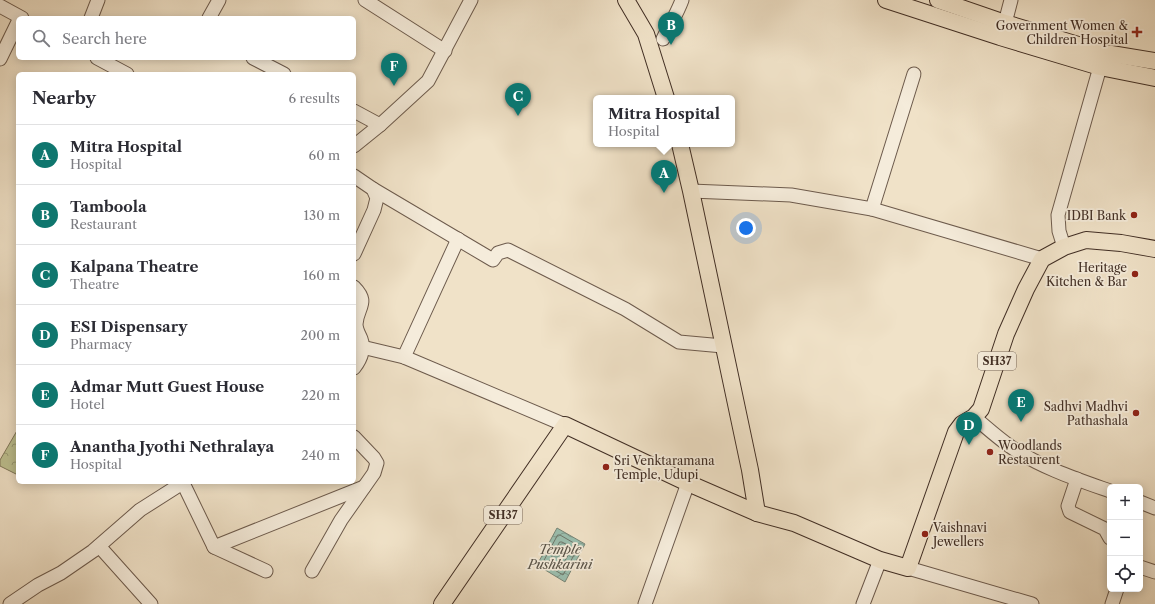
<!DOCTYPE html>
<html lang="en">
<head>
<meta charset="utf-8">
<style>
  :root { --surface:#fff; --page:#f2f2f3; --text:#2b2b33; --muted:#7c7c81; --line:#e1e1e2; --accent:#0f766e }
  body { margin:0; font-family:"Libre Caslon Text",serif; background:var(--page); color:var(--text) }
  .controls { position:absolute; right:12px; bottom:12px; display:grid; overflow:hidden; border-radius:6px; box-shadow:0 2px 10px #0003 }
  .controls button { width:36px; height:36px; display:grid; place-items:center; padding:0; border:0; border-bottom:1px solid var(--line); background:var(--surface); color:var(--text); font:20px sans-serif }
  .you { position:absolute; left:746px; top:228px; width:14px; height:14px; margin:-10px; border:3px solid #fff; border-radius:50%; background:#1a73e8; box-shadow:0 0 0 6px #1a73e833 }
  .badge { display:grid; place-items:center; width:26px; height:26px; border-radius:50%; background:var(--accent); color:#fff; font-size:13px; font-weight:700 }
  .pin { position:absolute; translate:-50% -33px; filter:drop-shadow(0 1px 2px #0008) }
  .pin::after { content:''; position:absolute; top:21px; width:14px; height:12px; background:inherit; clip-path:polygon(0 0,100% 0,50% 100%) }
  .popup { position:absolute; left:593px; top:95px; width:142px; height:52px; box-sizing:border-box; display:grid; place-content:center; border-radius:6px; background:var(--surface); filter:drop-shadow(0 1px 3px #0005); font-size:13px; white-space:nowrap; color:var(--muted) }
  .popup b { font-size:15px; color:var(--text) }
  .popup::after { content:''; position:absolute; left:50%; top:100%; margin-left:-8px; border:8px solid transparent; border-top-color:var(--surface) }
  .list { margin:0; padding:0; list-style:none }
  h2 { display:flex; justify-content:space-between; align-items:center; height:52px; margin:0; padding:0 16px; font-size:17px }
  h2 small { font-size:13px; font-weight:400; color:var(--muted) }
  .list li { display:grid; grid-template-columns:26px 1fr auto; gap:12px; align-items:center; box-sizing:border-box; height:60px; padding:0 16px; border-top:1px solid var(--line) }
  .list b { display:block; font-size:15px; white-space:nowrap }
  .list p { margin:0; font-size:13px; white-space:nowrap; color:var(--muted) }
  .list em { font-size:13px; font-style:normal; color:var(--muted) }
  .icon { flex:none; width:22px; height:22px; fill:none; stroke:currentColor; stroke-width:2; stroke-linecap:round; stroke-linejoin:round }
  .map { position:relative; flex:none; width:1155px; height:604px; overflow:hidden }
  .search { position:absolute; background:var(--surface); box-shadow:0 2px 10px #0003; left:16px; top:16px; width:340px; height:44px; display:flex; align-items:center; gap:10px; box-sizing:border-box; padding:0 14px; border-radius:6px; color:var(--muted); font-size:15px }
  .panel { position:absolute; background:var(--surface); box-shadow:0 2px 10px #0003; left:16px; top:72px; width:340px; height:412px; border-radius:6px }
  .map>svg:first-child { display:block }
  .forest { fill:url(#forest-crowns); stroke:#80785b }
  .water { fill:url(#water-waves); stroke:#778577 }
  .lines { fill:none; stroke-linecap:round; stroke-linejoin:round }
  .shore { stroke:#6e766a; stroke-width:1 }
  .minor-casing { stroke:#6d5b4d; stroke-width:15 }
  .major-casing { stroke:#412e24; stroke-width:18 }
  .minor { stroke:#f5ecdb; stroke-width:13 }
  .major { stroke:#f0e2c8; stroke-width:16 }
  .poi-dot { fill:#8f2418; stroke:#f5ecdb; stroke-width:1.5 }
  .labels { text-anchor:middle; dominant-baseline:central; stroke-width:3.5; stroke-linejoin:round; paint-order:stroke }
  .shield { fill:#f5ecdb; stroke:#77675b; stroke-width:1 }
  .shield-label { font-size:11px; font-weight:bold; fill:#412e24 }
  .poi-label { font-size:12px; fill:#412e24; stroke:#f5ecdb; text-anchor:end }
  .water-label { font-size:13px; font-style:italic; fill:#585247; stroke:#f5ecdb }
</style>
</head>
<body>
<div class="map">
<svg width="1155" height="604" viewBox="0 0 1155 604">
  <defs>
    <pattern id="forest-crowns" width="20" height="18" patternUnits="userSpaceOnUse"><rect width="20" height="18" fill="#bec292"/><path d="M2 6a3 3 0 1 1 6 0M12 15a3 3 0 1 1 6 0" fill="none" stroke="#9c9e77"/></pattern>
    <pattern id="water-waves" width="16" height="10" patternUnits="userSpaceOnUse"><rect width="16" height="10" fill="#9bbfaf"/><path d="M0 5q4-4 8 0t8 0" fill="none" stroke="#809c8e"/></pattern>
  </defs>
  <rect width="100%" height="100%" fill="#f0e2c8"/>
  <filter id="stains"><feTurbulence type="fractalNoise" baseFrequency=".005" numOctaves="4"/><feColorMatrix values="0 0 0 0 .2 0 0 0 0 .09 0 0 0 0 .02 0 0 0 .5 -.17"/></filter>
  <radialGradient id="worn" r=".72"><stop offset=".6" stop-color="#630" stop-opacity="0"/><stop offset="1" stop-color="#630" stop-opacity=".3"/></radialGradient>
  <polygon class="forest" points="18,429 18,475 0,466 0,460"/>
  <polygon class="water" points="557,528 585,544 565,582 537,565"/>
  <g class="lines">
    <g class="shore">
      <polygon points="558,535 560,535 579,546 563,575 543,563"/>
      <polygon points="560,542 562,542 572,548 561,568 550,561"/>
    </g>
    <g class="minor-casing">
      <g id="minor">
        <polyline points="365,0 445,51"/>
        <polyline points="0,6 22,18"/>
        <polyline points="91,18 98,0"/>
        <polyline points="209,18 219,0"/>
        <polyline points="1005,23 1011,0"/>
        <path d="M663,39C669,26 677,14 682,0"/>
        <polyline points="97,58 127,74"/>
        <polyline points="253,58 284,74"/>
        <polyline points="0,59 18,22"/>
        <polyline points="354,111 380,125"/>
        <polyline points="354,146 380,125 428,81 471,0"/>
        <polyline points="354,176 373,189 377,198 374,210 354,254"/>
        <polyline points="373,189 493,260 498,253 508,250 625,309 679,342 723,346"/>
        <polyline points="691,191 791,195 872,209 1042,259"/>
        <polyline points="872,209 914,74"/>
        <polyline points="1064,247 1059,231 1058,215 1100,67"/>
        <path d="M354,287C370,303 357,307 356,324C356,330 359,334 361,339C365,350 361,359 354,368"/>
        <polyline points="362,347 404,357 565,425"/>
        <polyline points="404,357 458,239"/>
        <path d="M974,417C986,427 998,438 1011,447C1040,467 1076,479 1110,491"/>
        <polyline points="1077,479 1068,506 1070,512 1105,529 1110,538"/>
        <polyline points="183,483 214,547 364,487"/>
        <polyline points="1140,502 1155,508"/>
        <polyline points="99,546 151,604"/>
        <polyline points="214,547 266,571"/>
        <polyline points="1140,567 1155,572"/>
        <polyline points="908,568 1032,604"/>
        <polyline points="312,571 341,520 374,473 377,463 374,458 354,437"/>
        <polyline points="10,604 38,585 61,573 93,551 140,510 184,482"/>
        <polyline points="645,604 688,483"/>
        <polyline points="863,604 880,560"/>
        <polyline points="1112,604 1117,589"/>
      </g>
    </g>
    <g class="major-casing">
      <g id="major">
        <polyline points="626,0 646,34 666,98"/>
        <polyline points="886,0 1000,37 1100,67 1155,78"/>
        <polyline points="938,0 1005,23 1105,53 1155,61"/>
        <polyline points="680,144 691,191 750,470 757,513"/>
        <polyline points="442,604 565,425 688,483 757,513 794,523 880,560 908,568 956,432 962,424 974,417 981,409 1006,334 1026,289 1042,259 1064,247 1086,240 1121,243 1155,249"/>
      </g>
    </g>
    <use href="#minor" class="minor"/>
    <use href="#major" class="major"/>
  </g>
  <g class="poi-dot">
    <path d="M1135 26h4v4h4v4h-4v4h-4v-4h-4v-4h4z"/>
    <circle cx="1134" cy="215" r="4"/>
    <circle cx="1135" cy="274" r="4"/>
    <circle cx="1136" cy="413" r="4"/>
    <circle cx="990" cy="452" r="4"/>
    <circle cx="606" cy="467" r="4"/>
    <circle cx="925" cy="534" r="4"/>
  </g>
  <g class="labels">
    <g class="shield">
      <rect x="978" y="352" width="38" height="18" rx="3"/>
      <rect x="484" y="506" width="38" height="18" rx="3"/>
    </g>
    <g class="shield-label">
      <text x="997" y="361">SH37</text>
      <text x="503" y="515">SH37</text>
    </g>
    <g class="poi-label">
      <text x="1128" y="25">Government Women &amp;<tspan x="1128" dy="14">Children Hospital</tspan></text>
      <text x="1126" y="215">IDBI Bank</text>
      <text x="1127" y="267">Heritage<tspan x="1127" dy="14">Kitchen &amp; Bar</tspan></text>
      <text x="1128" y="406">Sadhvi Madhvi<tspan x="1128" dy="14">Pathashala</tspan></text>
      <text x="998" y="445" text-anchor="start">Woodlands<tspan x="998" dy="14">Restaurent</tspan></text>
      <text x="614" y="460" text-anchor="start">Sri Venktaramana<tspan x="614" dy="14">Temple, Udupi</tspan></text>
      <text x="933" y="527" text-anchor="start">Vaishnavi<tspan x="933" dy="14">Jewellers</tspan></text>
    </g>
    <g class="water-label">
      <text x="560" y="549">Temple<tspan x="560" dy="15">Pushkarini</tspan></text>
    </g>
  </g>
  <rect width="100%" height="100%" filter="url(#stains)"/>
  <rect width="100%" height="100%" fill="url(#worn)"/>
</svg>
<div class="controls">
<button>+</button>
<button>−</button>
<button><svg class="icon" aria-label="locate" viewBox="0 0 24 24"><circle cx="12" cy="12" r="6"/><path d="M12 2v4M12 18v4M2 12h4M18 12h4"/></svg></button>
</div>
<div class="you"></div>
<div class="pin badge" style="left:664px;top:193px">A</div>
<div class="popup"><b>Mitra Hospital</b>Hospital</div>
<div class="pin badge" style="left:671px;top:45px">B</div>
<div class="pin badge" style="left:518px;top:116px">C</div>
<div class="pin badge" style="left:969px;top:445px">D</div>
<div class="pin badge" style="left:1021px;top:422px">E</div>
<div class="pin badge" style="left:394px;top:86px">F</div>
<div class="search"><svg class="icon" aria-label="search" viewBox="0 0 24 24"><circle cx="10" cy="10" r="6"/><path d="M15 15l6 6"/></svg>Search here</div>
<section class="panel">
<h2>Nearby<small>6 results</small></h2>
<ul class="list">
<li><span class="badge">A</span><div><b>Mitra Hospital</b><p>Hospital</p></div><em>60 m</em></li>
<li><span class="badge">B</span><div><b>Tamboola</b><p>Restaurant</p></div><em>130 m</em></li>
<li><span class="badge">C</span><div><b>Kalpana Theatre</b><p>Theatre</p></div><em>160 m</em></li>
<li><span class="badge">D</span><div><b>ESI Dispensary</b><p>Pharmacy</p></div><em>200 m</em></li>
<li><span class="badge">E</span><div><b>Admar Mutt Guest House</b><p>Hotel</p></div><em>220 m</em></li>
<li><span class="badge">F</span><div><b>Anantha Jyothi Nethralaya</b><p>Hospital</p></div><em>240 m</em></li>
</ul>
</section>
</div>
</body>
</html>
